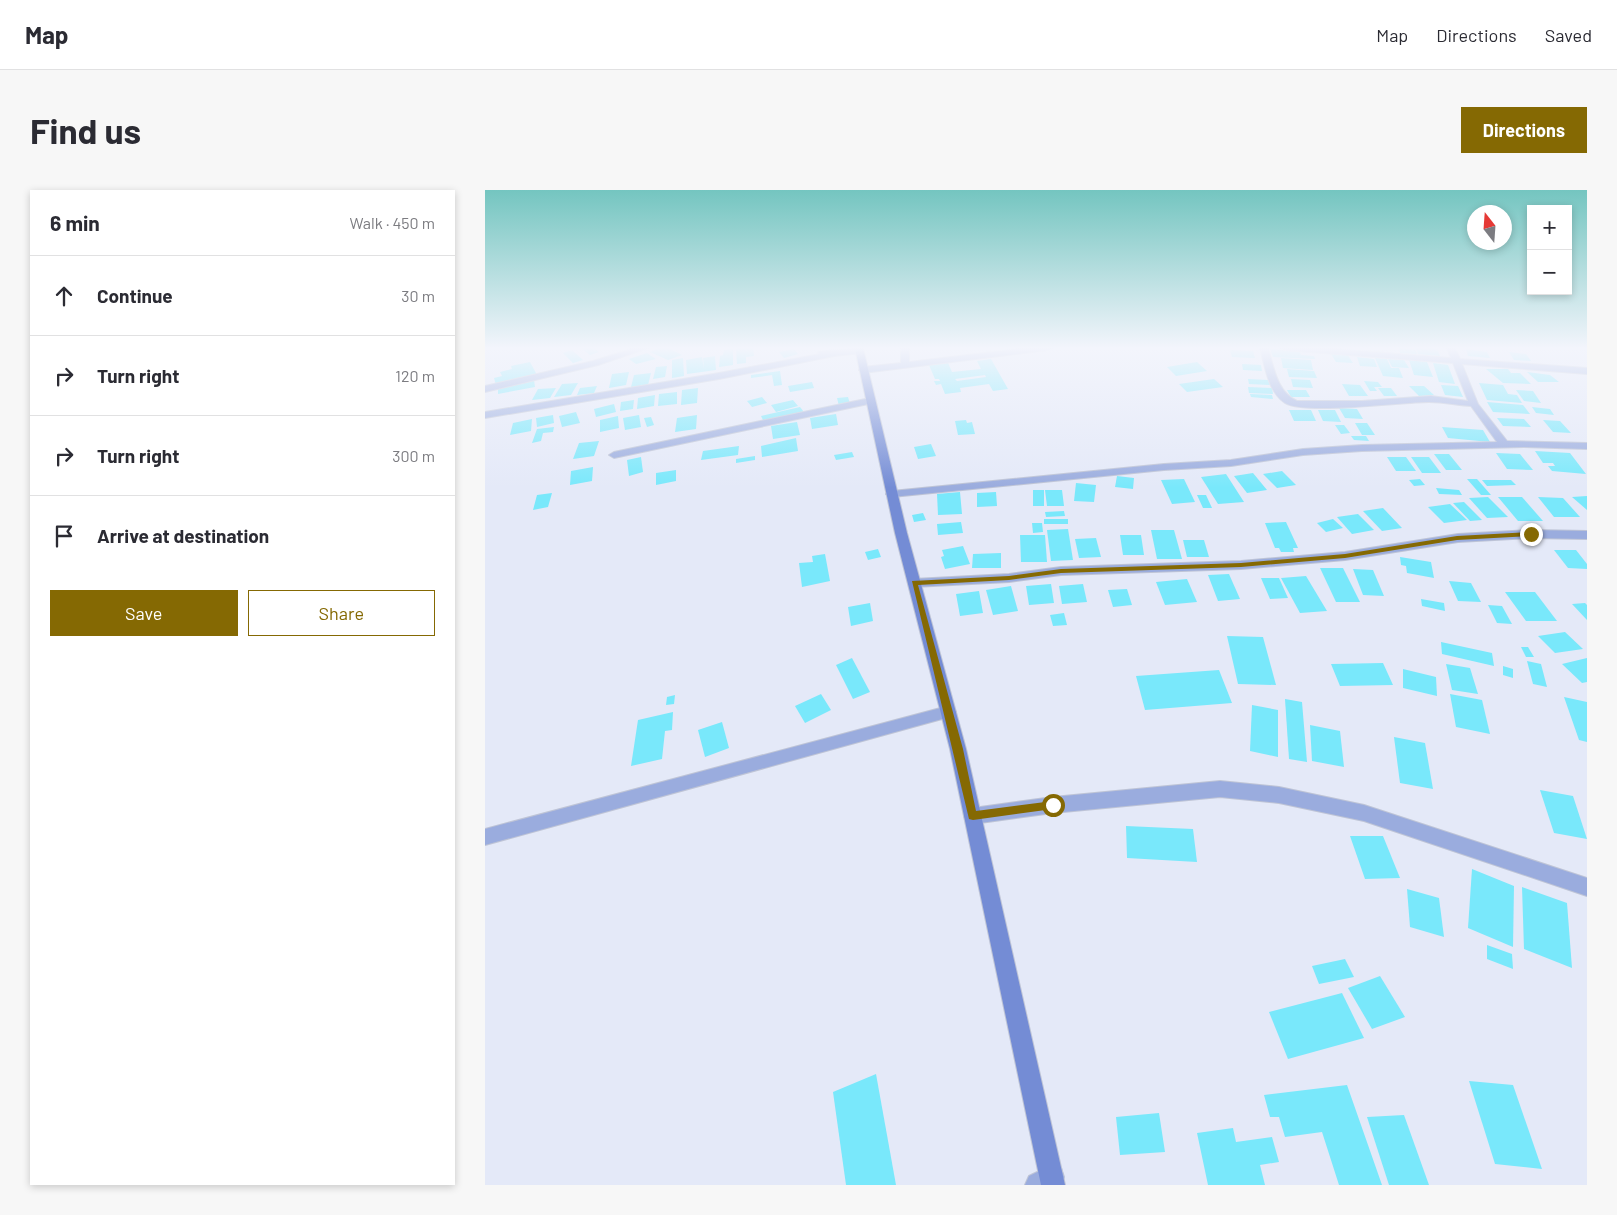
<!DOCTYPE html>
<html lang="en">
<head>
<meta charset="utf-8">
<style>
  :root { --surface:#fff; --page:#f7f7f7; --text:#2b2b33; --muted:#7c7c81; --line:#e1e1e2; --accent:#856903 }
  body { margin:0; font-family:Barlow,sans-serif; background:var(--page); color:var(--text) }
  .controls { position:absolute; right:15px; top:15px; display:grid; overflow:hidden; border-radius:0px; box-shadow:0 2px 8px #0003 }
  .controls button { width:45px; height:45px; display:grid; place-items:center; padding:0; border:0; border-bottom:1px solid var(--line); background:var(--surface); color:var(--text); font:25px sans-serif }
  .compass { position:absolute; left:982px; top:15px; width:45px; height:45px; border-radius:50%; background:var(--surface); box-shadow:0 2px 8px #0003; rotate:343deg }
  .stop { position:absolute; width:15px; height:15px; margin:-11px; border:4px solid #856903; border-radius:50%; background:#fff }
  .stop.end { background:#856903; border-color:#fff; box-shadow:0 1px 5px #0008 }
  .list { margin:0; padding:0; list-style:none }
  h2 { display:flex; justify-content:space-between; align-items:center; height:65px; margin:0; padding:0 20px; font-size:21px }
  h2 small { font-size:16px; font-weight:400; color:var(--muted) }
  .list li { display:grid; grid-template-columns:32px 1fr auto; gap:15px; align-items:center; box-sizing:border-box; height:80px; padding:0 20px; border-top:1px solid var(--line) }
  .list b { display:block; font-size:19px; white-space:nowrap }
  .list em { font-size:16px; font-style:normal; color:var(--muted) }
  .actions { display:flex; gap:10px; padding:15px 20px }
  .actions a { flex:1; padding:11px 0; border:1px solid var(--accent); border-radius:0px; text-align:center; font-size:18px; color:var(--accent) }
  .actions .main { background:var(--accent); color:#fff }
  .icon { flex:none; width:28px; height:28px; fill:none; stroke:currentColor; stroke-width:2; stroke-linecap:round; stroke-linejoin:round }
  .map { position:relative; flex:none; width:1102px; height:995px; overflow:hidden; border-radius:0px }
  header { display:flex; align-items:center; gap:30px; box-sizing:border-box; height:70px; padding:0 25px; background:var(--surface); border-bottom:1px solid var(--line) }
  header strong { font-size:24px }
  nav { display:flex; gap:28px; margin-inline-start:auto; font-size:18px }
  .intro { display:flex; align-items:center; justify-content:space-between; box-sizing:border-box; height:120px; padding:0 30px }
  h1 { margin:0; font-size:35px }
  .button { padding:12px 22px; border-radius:0px; background:var(--accent); color:#fff; font-size:18px; font-weight:700 }
  main { display:flex; gap:30px; padding:0 30px }
  aside { flex:1; background:var(--surface); border-radius:0px; box-shadow:0 2px 8px #0003 }
  .map>svg:first-child { display:block }
  .building { fill:#79e8fb; fill-rule:evenodd }
  .lines { fill:none; stroke-linecap:round; stroke-linejoin:round }
  .street-casing { stroke:#bec4d6; stroke-width:2 }
  .secondary-casing { stroke:#bec4d6; stroke-width:2 }
  .street { fill:#9aacde; fill-rule:evenodd }
  .secondary { fill:#748cd5; fill-rule:evenodd }
  .route { fill:#856903 }
</style>
</head>
<body>
<header>
<strong>Map</strong>
<nav><a>Map</a><a>Directions</a><a>Saved</a></nav>
</header>
<div class="intro"><h1>Find us</h1><a class="button">Directions</a></div>
<main>
<aside>
<h2>6 min<small>Walk · 450 m</small></h2>
<ul class="list">
<li><svg class="icon" aria-label="ahead" viewBox="0 0 24 24"><path d="M12 20V5M6 11l6-6 6 6"/></svg><div><b>Continue</b></div><em>30 m</em></li>
<li><svg class="icon" aria-label="right" viewBox="0 0 24 24"><path d="M7 20v-9h11M14 6l5 5-5 5"/></svg><div><b>Turn right</b></div><em>120 m</em></li>
<li><svg class="icon" aria-label="right" viewBox="0 0 24 24"><path d="M7 20v-9h11M14 6l5 5-5 5"/></svg><div><b>Turn right</b></div><em>300 m</em></li>
<li><svg class="icon" aria-label="arrive" viewBox="0 0 24 24"><path d="M6 21V4h12l-3 4 3 4H6"/></svg><div><b>Arrive at destination</b></div></li>
</ul>
<div class="actions"><a class="main">Save</a><a>Share</a></div>
</aside>
<div class="map">
<svg width="1102" height="995" viewBox="0 0 1102 995">
  <rect width="100%" height="100%" fill="#e4e9f8"/>
  <g class="building">
    <polygon points="96,158 109,158 114,162 105,165"/>
    <polygon points="174,158 183,158 197,165 183,170 165,162"/>
    <polygon points="268,158 269,166 261,167 261,173 252,174 251,159"/>
    <polygon points="914,158 930,160 932,164 915,163"/>
    <polygon points="931,158 952,159 955,166 933,164"/>
    <polygon points="248,159 248,175 234,177 235,166 238,165 239,160"/>
    <polygon points="309,159 313,164 299,168 294,162"/>
    <polygon points="785,159 814,161 816,165 829,166 830,169 788,167"/>
    <polygon points="981,159 1002,162 1005,168 983,166"/>
    <polygon points="87,160 98,170 88,173 78,163"/>
    <polygon points="745,160 768,161 770,168 747,167"/>
    <polygon points="1024,162 1041,164 1046,171 1029,170"/>
    <polygon points="162,163 171,169 151,174 144,169"/>
    <polygon points="846,164 862,164 868,173 851,172"/>
    <polygon points="230,166 231,180 202,184 201,170 217,167 219,179 218,168"/>
    <polygon points="872,167 889,169 892,177 875,176"/>
    <polygon points="198,168 199,186 187,188 187,170"/>
    <polygon points="796,168 826,170 828,180 798,178"/>
    <polygon points="890,168 902,169 906,178 914,178 918,188 898,186"/>
    <path d="M506,169L523,199L508,201L504,194L475,198L476,202L460,204L456,194L451,195L449,191H455L454,189H450L444,175L463,173L467,182L496,179L492,171ZM500,185L501,187L472,191L470,189Z"/>
    <polygon points="903,169 919,170 924,178 907,177"/>
    <polygon points="924,170 942,172 948,187 929,185"/>
    <polygon points="45,172 52,185 11,195 9,188 17,186 15,182 27,179 26,176"/>
    <polygon points="712,172 722,181 691,186 682,177"/>
    <polygon points="948,173 963,175 970,194 954,192"/>
    <polygon points="757,174 776,175 777,181 758,180"/>
    <polygon points="182,176 180,187 168,189 171,177"/>
    <polygon points="802,179 829,181 832,188 804,187"/>
    <polygon points="1001,179 1023,179 1026,183 1035,183 1046,194 1018,193"/>
    <polygon points="295,181 297,195 289,196 287,185 266,188 266,185"/>
    <polygon points="144,182 141,195 124,198 127,184"/>
    <polygon points="1042,182 1065,185 1074,192 1053,192"/>
    <polygon points="166,183 163,195 146,197 149,185"/>
    <polygon points="729,189 738,197 702,202 694,194"/>
    <polygon points="763,189 783,190 785,195 764,194"/>
    <polygon points="806,189 825,190 828,198 808,197"/>
    <polygon points="49,190 50,197 13,204 13,197"/>
    <polygon points="879,191 893,192 897,197 889,197 892,201 885,201"/>
    <polygon points="327,192 329,198 305,202 303,196"/>
    <polygon points="93,193 86,205 69,207 77,194"/>
    <polygon points="994,193 1018,195 1023,204 1032,205 1037,213 1002,210"/>
    <polygon points="857,194 875,195 883,206 864,206"/>
    <polygon points="956,195 973,196 978,207 960,205"/>
    <polygon points="112,196 109,203 92,205 95,198"/>
    <polygon points="924,196 939,196 949,205 934,206"/>
    <polygon points="763,197 787,198 788,204 764,203"/>
    <polygon points="71,198 65,208 47,210 53,199"/>
    <polygon points="213,198 212,213 196,215 197,200"/>
    <polygon points="893,198 906,198 912,206 899,206"/>
    <polygon points="802,200 821,200 825,207 806,207"/>
    <polygon points="1031,200 1048,201 1056,213 1039,211"/>
    <polygon points="192,202 192,214 173,216 174,204"/>
    <polygon points="765,204 787,205 788,209 766,207"/>
    <polygon points="170,205 169,216 152,219 153,208"/>
    <polygon points="277,207 282,213 267,217 262,211"/>
    <polygon points="363,207 365,214 354,216 352,208"/>
    <polygon points="149,210 148,219 135,221 136,212"/>
    <polygon points="308,210 313,216 291,222 286,215"/>
    <polygon points="1002,212 1038,215 1045,224 1008,222"/>
    <polygon points="129,214 131,222 111,227 109,219"/>
    <polygon points="315,217 319,222 279,232 276,226"/>
    <polygon points="1047,217 1065,219 1069,225 1051,223"/>
    <polygon points="854,218 872,219 878,229 860,228"/>
    <polygon points="804,220 826,220 831,231 809,231"/>
    <polygon points="833,220 850,220 856,232 838,231"/>
    <polygon points="91,222 95,233 77,237 74,226"/>
    <polygon points="351,224 353,235 327,239 325,228"/>
    <polygon points="68,225 69,233 52,237 51,228"/>
    <polygon points="154,225 156,237 140,240 138,228"/>
    <polygon points="212,225 211,239 190,242 192,228"/>
    <polygon points="133,226 134,238 115,242 115,230"/>
    <polygon points="166,227 169,235 162,237 159,228"/>
    <polygon points="1012,228 1039,229 1046,237 1018,236"/>
    <polygon points="47,229 46,241 25,245 28,233"/>
    <polygon points="481,230 482,233 487,232 490,244 473,245 470,231"/>
    <polygon points="1058,230 1075,231 1086,243 1068,242"/>
    <polygon points="312,232 315,245 288,249 286,236"/>
    <polygon points="870,233 882,233 890,245 877,245"/>
    <polygon points="850,235 859,235 865,243 856,244"/>
    <polygon points="69,237 68,242 58,243 56,251 47,253 52,239"/>
    <polygon points="957,237 998,240 1005,252 963,248"/>
    <polygon points="866,246 881,246 884,251 869,250"/>
    <polygon points="311,248 313,261 277,267 276,256"/>
    <polygon points="114,251 109,266 88,269 94,253"/>
    <polygon points="446,254 451,266 433,269 429,257"/>
    <polygon points="254,256 253,265 216,270 218,261"/>
    <polygon points="1050,261 1085,263 1101,284 1067,281 1063,276 1070,276 1068,273 1058,273"/>
    <polygon points="367,262 369,267 351,270 349,265"/>
    <polygon points="1011,263 1035,264 1048,280 1022,279"/>
    <polygon points="949,264 964,264 977,280 961,280"/>
    <polygon points="270,266 270,270 251,273 251,269"/>
    <polygon points="156,267 158,282 144,286 142,270"/>
    <polygon points="902,267 921,267 931,281 911,281"/>
    <polygon points="926,267 944,267 956,283 937,283"/>
    <polygon points="108,277 107,291 85,295 86,281"/>
    <polygon points="191,280 191,291 171,295 171,283"/>
    <polygon points="797,281 811,295 792,298 778,284"/>
    <polygon points="768,283 782,300 762,303 749,286"/>
    <polygon points="741,284 759,312 733,314 716,287"/>
    <polygon points="632,286 649,288 648,299 630,297"/>
    <polygon points="699,289 710,312 687,314 676,290"/>
    <polygon points="935,289 940,295 929,296 924,290"/>
    <polygon points="982,289 992,289 1006,305 996,305"/>
    <polygon points="997,290 1026,290 1031,295 1002,296"/>
    <polygon points="591,293 611,295 609,312 589,311"/>
    <polygon points="951,298 974,300 977,305 954,304"/>
    <rect x="548" y="300" width="11" height="16"/>
    <polygon points="560,300 577,300 579,316 562,316"/>
    <polygon points="475,302 477,324 453,325 452,304"/>
    <polygon points="511,302 512,316 492,317 492,303"/>
    <polygon points="67,303 63,317 48,320 52,305"/>
    <polygon points="712,305 721,305 727,318 718,318"/>
    <polygon points="1102,306 1102,320 1087,307"/>
    <polygon points="1003,307 1023,327 1002,328 984,308"/>
    <polygon points="1013,307 1037,307 1058,331 1033,331"/>
    <polygon points="1053,307 1078,308 1095,327 1069,327"/>
    <polygon points="979,312 997,330 985,331 968,313"/>
    <polygon points="965,314 982,330 959,333 943,317"/>
    <polygon points="898,318 917,338 897,341 878,321"/>
    <polygon points="579,321 580,326 561,327 560,322"/>
    <polygon points="438,323 441,330 429,332 427,325"/>
    <polygon points="873,324 889,340 867,344 852,327"/>
    <rect x="559" y="329" width="24" height="5"/>
    <polygon points="848,329 858,338 841,342 832,333"/>
    <polygon points="476,332 478,343 453,345 452,334"/>
    <polygon points="801,332 813,358 808,358 809,362 796,362 794,358 790,358 780,333"/>
    <polygon points="547,333 557,333 558,342 548,343"/>
    <polygon points="583,339 588,370 566,371 562,340"/>
    <polygon points="666,340 689,340 697,369 672,369"/>
    <polygon points="535,345 560,345 562,372 536,372"/>
    <polygon points="635,345 656,345 659,365 638,365"/>
    <polygon points="611,348 616,367 594,368 590,349"/>
    <polygon points="698,350 719,350 724,367 702,367"/>
    <polygon points="478,356 485,374 460,379 456,367 459,366 457,360"/>
    <polygon points="393,359 396,367 383,370 380,362"/>
    <polygon points="1069,360 1091,360 1102,374 1102,379 1083,378"/>
    <polygon points="516,363 516,378 487,378 488,364"/>
    <polygon points="340,364 345,391 317,397 314,373 328,372 327,366"/>
    <polygon points="915,367 946,372 949,388 922,383 921,376 916,375"/>
    <polygon points="835,378 858,378 875,412 851,412"/>
    <polygon points="868,379 888,380 899,406 878,405"/>
    <polygon points="744,384 755,409 733,411 723,385"/>
    <polygon points="821,386 842,421 815,423 796,388"/>
    <polygon points="776,388 794,388 803,408 785,409"/>
    <polygon points="702,389 712,412 680,415 671,392"/>
    <polygon points="964,391 986,393 996,412 973,411"/>
    <polygon points="566,394 569,413 544,415 541,396"/>
    <polygon points="598,394 602,412 577,414 574,396"/>
    <polygon points="526,396 533,421 508,425 501,400"/>
    <polygon points="642,399 647,415 628,417 623,400"/>
    <polygon points="494,401 498,423 475,426 471,404"/>
    <polygon points="1020,402 1050,402 1072,431 1041,431"/>
    <polygon points="936,409 959,413 960,421 937,416"/>
    <polygon points="385,413 388,431 366,436 363,417"/>
    <polygon points="1100,413 1102,415 1102,430 1087,414"/>
    <polygon points="1003,415 1017,416 1027,434 1012,433"/>
    <polygon points="579,423 582,435 568,436 565,425"/>
    <polygon points="1080,442 1098,459 1070,463 1053,446"/>
    <polygon points="742,446 778,447 791,495 753,494"/>
    <polygon points="956,452 1007,463 1009,476 957,464"/>
    <polygon points="1036,457 1043,457 1049,467 1041,467"/>
    <polygon points="367,468 385,502 368,509 351,475"/>
    <polygon points="1102,468 1102,492 1097,493 1077,474"/>
    <polygon points="1042,471 1056,474 1062,497 1048,494"/>
    <polygon points="898,473 908,495 855,496 846,474"/>
    <polygon points="961,474 985,478 993,504 967,500"/>
    <polygon points="1018,476 1028,479 1028,488 1018,485"/>
    <polygon points="918,479 951,487 952,506 918,498"/>
    <polygon points="734,480 747,513 660,520 651,486"/>
    <polygon points="336,504 346,520 320,533 310,516"/>
    <polygon points="965,504 997,510 1005,544 971,537"/>
    <polygon points="190,505 189,514 181,515 182,507"/>
    <polygon points="1079,507 1102,512 1102,552 1094,550"/>
    <polygon points="800,509 817,512 822,572 804,569"/>
    <polygon points="767,515 793,520 793,567 765,561"/>
    <polygon points="188,522 187,540 180,541 177,569 146,576 153,530"/>
    <polygon points="237,532 244,558 220,567 213,540"/>
    <polygon points="825,535 855,541 859,577 827,571"/>
    <polygon points="909,547 940,553 948,599 915,593"/>
    <polygon points="1055,600 1088,606 1102,649 1069,643"/>
    <polygon points="641,636 708,639 712,672 642,668"/>
    <polygon points="865,646 898,646 915,688 880,689"/>
    <polygon points="987,679 1029,696 1028,757 983,738"/>
    <polygon points="1037,697 1082,713 1087,778 1039,759"/>
    <polygon points="922,699 954,708 959,747 925,737"/>
    <polygon points="1002,755 1027,764 1028,779 1002,769"/>
    <polygon points="860,769 869,787 834,794 827,776"/>
    <polygon points="895,786 920,827 887,839 863,798"/>
    <polygon points="857,803 879,848 803,869 784,822"/>
    <polygon points="391,884 411,995 361,995 348,902"/>
    <polygon points="984,891 1028,895 1057,979 1010,974"/>
    <polygon points="862,895 897,995 854,995 837,942 800,947 794,927 785,927 779,905"/>
    <polygon points="674,923 680,962 635,965 631,927"/>
    <polygon points="919,925 944,995 904,995 882,927"/>
    <polygon points="748,938 751,952 787,947 794,972 775,975 780,995 723,995 712,943"/>
  </g>
  <g class="lines">
    <g class="street-casing">
      <g id="street">
        <polygon points="150,158 163,158 113,175 0,202 0,196 108,171"/>
        <polygon points="416,158 424,158 424,172 541,158 567,158 563,160 378,183 374,180 378,177 416,173"/>
        <path d="M775,158H783C789,178 792,202 812,211H877L946,206L983,211L968,173L800,160L796,158H835L966,168L962,158H970L975,169L1102,178V184L977,174L993,214L1022,251L1102,253V259L1039,257L877,261L818,265L746,276L679,280L407,307L401,304L407,301L679,274L746,270L818,259L877,255L1012,252L986,216C972,215 958,212 944,212C917,212 819,225 800,213C783,202 780,176 775,158Z"/>
        <path d="M374,159H377V163L349,166L234,189L0,228V222L234,183L335,164L333,162C336,160 366,160 374,159Z"/>
        <polygon points="385,208 388,209 388,213 129,268 124,265 129,262"/>
        <polygon points="1046,340 1102,341 1102,349 1046,348 973,352 860,370 756,379 576,385 524,392 429,397 423,393 429,389 524,384 576,377 756,371 860,362 973,344"/>
        <polygon points="463,516 468,518 471,522 468,526 0,655 0,639"/>
        <polygon points="735,591 794,597 879,615 1102,688 1102,706 879,631 794,613 735,607 568,623 488,634 482,632 479,626 482,620 488,618 568,607"/>
        <polygon points="567,975 576,978 579,987 576,995 540,995 544,986"/>
      </g>
    </g>
    <g class="secondary-casing">
      <polygon id="secondary" points="370,158 378,158 422,343 481,559 580,995 556,995 465,559 410,343"/>
    </g>
    <use href="#street" class="street"/>
    <use href="#secondary" class="secondary"/>
  </g>
  <linearGradient id="sky" x2="0" y2="1"><stop stop-color="#74c5c0"/><stop offset="0.53" stop-color="#f3f5fc"/><stop offset="1" stop-color="#f3f5fc" stop-opacity="0"/></linearGradient>
  <rect width="1102" height="298" fill="url(#sky)"/>
  <polygon class="route" points="1046,342 1049,344 1048,346 972,350 860,368 756,377 576,383 524,390 433,395 478,559 491,621 568,611 572,615 568,619 488,630 484,629 427,391 524,386 576,379 756,373 860,364 972,346"/>
</svg>
<div class="controls">
<button>+</button>
<button>−</button>
</div>
<svg class="compass" viewBox="-18 -18 36 36"><path d="M0-13l5 13h-10z" fill="#e53935"/><path d="M0 13l5-13h-10z" fill="#7c7c81"/></svg>
<div class="stop" style="left:568px;top:615px"></div>
<div class="stop end" style="left:1046px;top:344px"></div>
</div>
</main>
</body>
</html>
